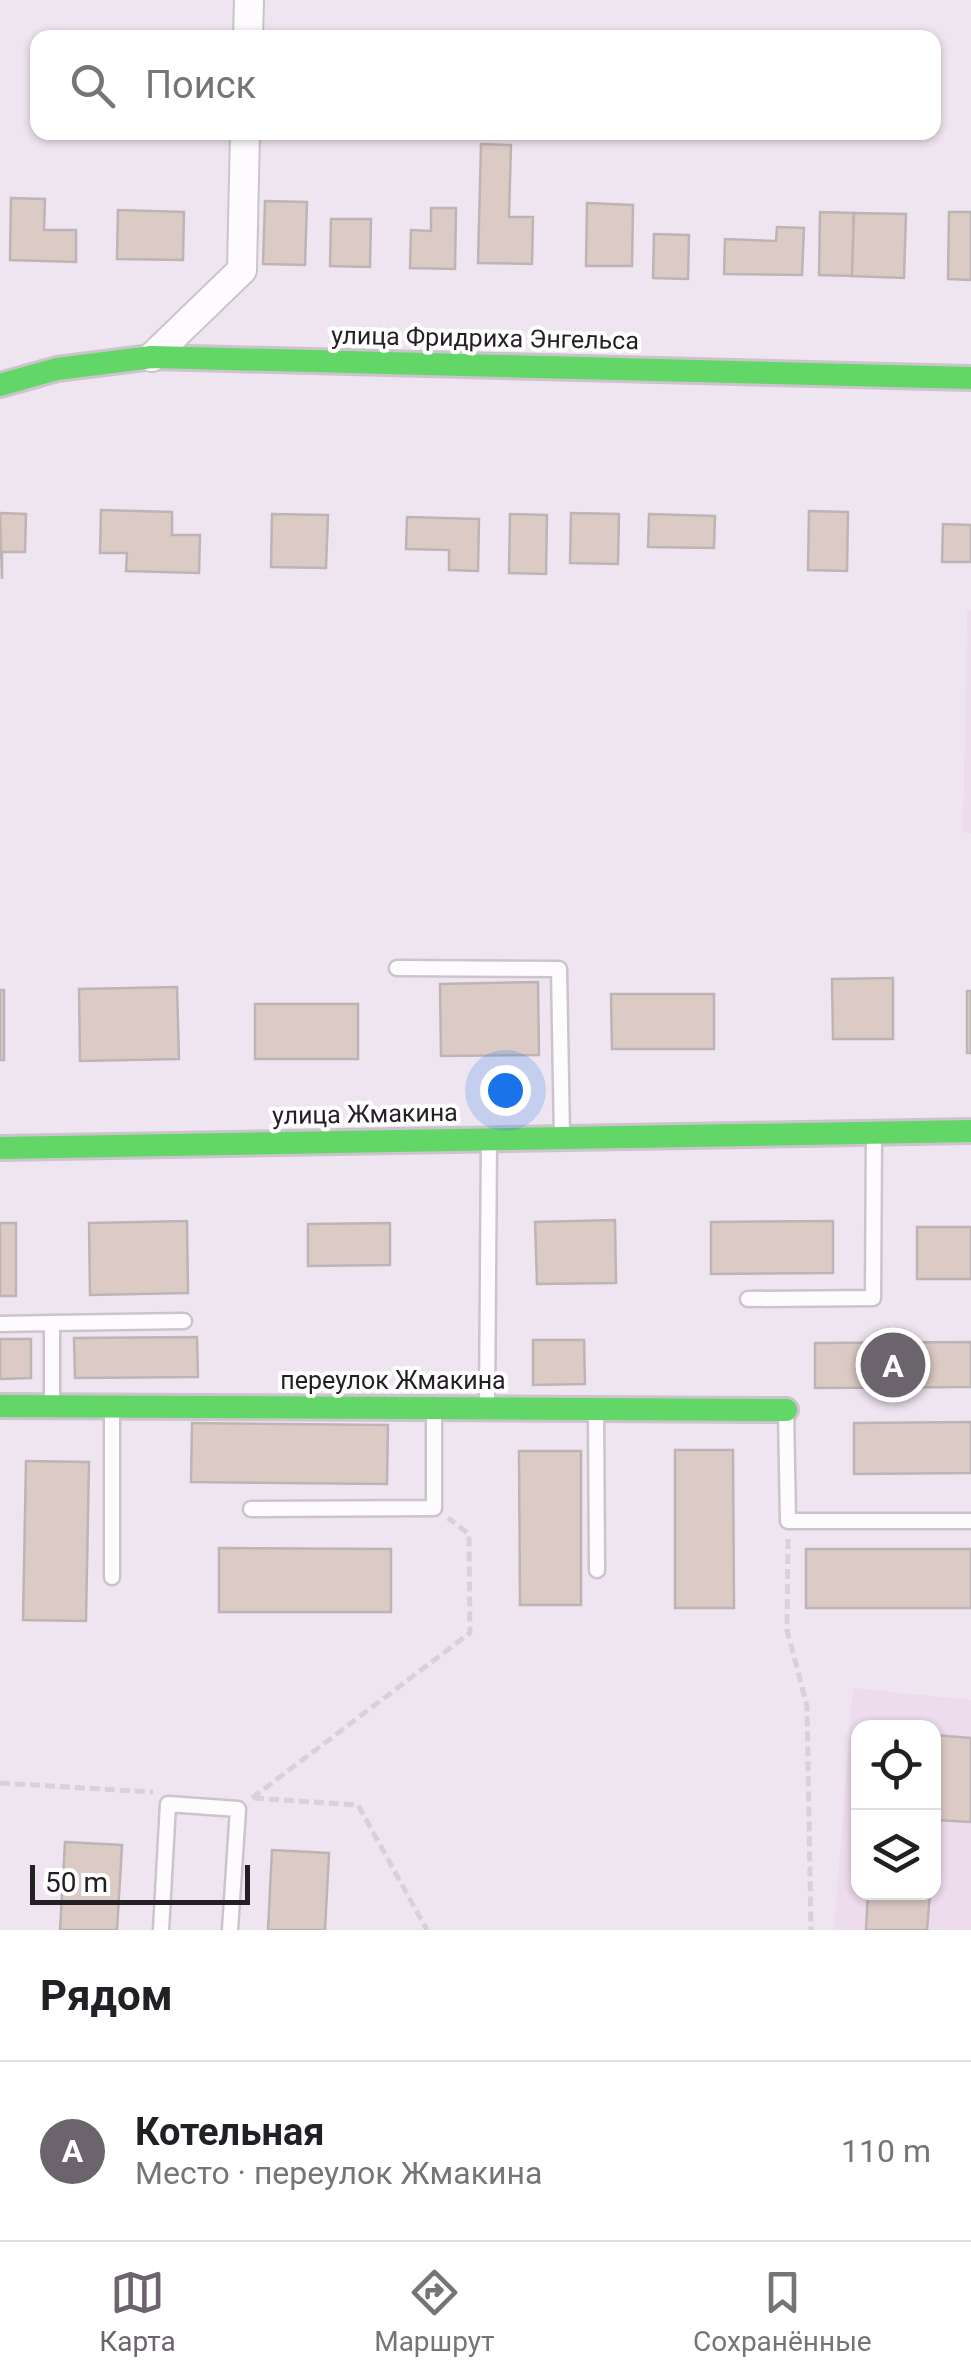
<!DOCTYPE html>
<html lang="ru">
<head>
<meta charset="utf-8">
<style>
  :root { --surface:#fff; --page:#f6f6f6; --text:#202124; --muted:#757577; --line:#e0e0e0; --accent:#6b646c }
  body { margin:0; font-family:Roboto,sans-serif; background:var(--page); color:var(--text) }
  .controls { position:absolute; right:30px; bottom:30px; display:grid; overflow:hidden; border-radius:20px; box-shadow:0 2px 8px #0004 }
  .controls button { width:90px; height:90px; display:grid; place-items:center; padding:0; border:0; border-bottom:2px solid var(--line); background:var(--surface); color:var(--text); font:50px sans-serif }
  .scale { position:absolute; left:30px; bottom:25px; width:220px; box-sizing:border-box; padding-left:10px; border:5px solid #241e25; border-top:0; font-size:28px; line-height:35px; white-space:nowrap; color:#241e25; -webkit-text-stroke:8px #fff; paint-order:stroke }
  .you { position:absolute; left:505px; top:1090px; width:35px; height:35px; margin:-25px; border:8px solid #fff; border-radius:50%; background:#1a73e8; box-shadow:0 0 0 15px #1a73e833 }
  .badge { display:grid; place-items:center; width:65px; height:65px; border-radius:50%; background:var(--accent); color:#fff; font-size:32px; font-weight:700 }
  .pin { position:absolute; translate:-50% -50%; border:5px solid #fff; box-shadow:0 2px 10px #0006 }
  .list { margin:0; padding:0; list-style:none }
  h2 { display:flex; justify-content:space-between; align-items:center; height:130px; margin:0; padding:0 40px; font-size:42px }
  h2 small { font-size:32px; font-weight:400; color:var(--muted) }
  .list li { display:grid; grid-template-columns:65px 1fr auto; gap:30px; align-items:center; box-sizing:border-box; height:180px; padding:0 40px; border-top:2px solid var(--line) }
  .list b { display:block; font-size:38px; white-space:nowrap }
  .list p { margin:0; font-size:32px; white-space:nowrap; color:var(--muted) }
  .list em { font-size:32px; font-style:normal; color:var(--muted) }
  .icon { flex:none; width:55px; height:55px; fill:none; stroke:currentColor; stroke-width:2; stroke-linecap:round; stroke-linejoin:round }
  .map { position:relative; flex:none; width:971px; height:1930px; overflow:hidden }
  .search { position:absolute; background:var(--surface); box-shadow:0 2px 8px #0004; left:30px; right:30px; top:30px; height:110px; display:flex; align-items:center; gap:25px; box-sizing:border-box; padding:0 35px; border-radius:20px; color:var(--muted); font-size:38px }
  .sheet { height:310px; background:var(--surface) }
  nav { display:flex; justify-content:space-around; align-items:center; box-sizing:border-box; height:140px; border-top:2px solid var(--line); background:var(--surface); font-size:28px; color:var(--muted) }
  nav a { display:grid; justify-items:center; gap:5px }
  nav .on { color:var(--accent) }
  .map>svg:first-child { display:block }
  .built { fill:#eddbee; fill-rule:evenodd }
  .building { fill:#dccac5; stroke:#bdb4b6; stroke-width:2.5 }
  .lines { fill:none; stroke-linecap:round; stroke-linejoin:round }
  .lane-casing { stroke:#ccc4cc; stroke-width:19 }
  .street-casing { stroke:#ccc4cc; stroke-width:32 }
  .fast-casing { stroke:#ccc4cc; stroke-width:28 }
  .path { stroke:#d6d2d6; stroke-width:5; stroke-dasharray:10 5; stroke-linecap:butt }
  .lane { stroke:#fdfbfd; stroke-width:14 }
  .street { stroke:#fdfbfd; stroke-width:28 }
  .fast { stroke:#63d668; stroke-width:22 }
  .labels { text-anchor:middle; dominant-baseline:central; stroke-width:8; stroke-linejoin:round; paint-order:stroke }
  .street-label { font-size:25px; fill:#241e25; stroke:#fff }
</style>
</head>
<body>
<div class="map">
<svg width="971" height="1930" viewBox="0 0 971 1930">
  <rect width="100%" height="100%" fill="#efe5f0"/>
  <g class="built">
    <polygon points="967,610 971,610 971,833 963,833"/>
    <path d="M853,1688L971,1700V1930H834ZM858,1728H934V1892H858Z"/>
  </g>
  <g class="building">
    <polygon points="481,144 511,145 509,217 533,217 532,264 478,263"/>
    <polygon points="11,198 45,199 44,230 76,230 76,262 10,260"/>
    <polygon points="265,201 307,202 305,265 263,264"/>
    <polygon points="587,203 633,205 632,266 586,266"/>
    <polygon points="431,208 456,208 455,269 410,268 411,230 431,231"/>
    <polygon points="118,210 184,212 183,260 117,259"/>
    <polygon points="820,212 854,213 852,276 819,275"/>
    <polygon points="949,212 971,212 971,280 948,279"/>
    <polygon points="854,213 906,214 904,278 852,276"/>
    <polygon points="331,219 371,219 370,267 330,266"/>
    <polygon points="777,227 804,228 802,275 724,274 725,239 776,241"/>
    <polygon points="654,234 689,235 688,279 653,278"/>
    <polygon points="101,510 172,512 172,535 200,535 199,573 126,571 127,553 100,553"/>
    <polygon points="809,511 848,512 847,571 808,570"/>
    <polygon points="0,513 26,514 25,552 2,552 2,579"/>
    <polygon points="571,513 619,514 618,564 570,563"/>
    <polygon points="272,514 328,515 326,568 271,567"/>
    <polygon points="510,514 547,515 546,574 509,573"/>
    <polygon points="649,514 715,516 714,548 648,547"/>
    <polygon points="407,517 479,519 478,571 449,570 449,550 406,549"/>
    <polygon points="943,524 971,525 971,562 942,562"/>
    <polygon points="893,978 893,1039 833,1039 832,979"/>
    <polygon points="538,982 539,1055 441,1056 440,984"/>
    <polygon points="177,987 179,1059 80,1061 79,989"/>
    <rect x="0" y="990" width="4" height="70"/>
    <rect x="967" y="991" width="4" height="62"/>
    <polygon points="611,994 714,994 714,1049 612,1049"/>
    <rect x="255" y="1004" width="103" height="55"/>
    <polygon points="615,1220 616,1283 537,1284 535,1222"/>
    <polygon points="187,1221 188,1293 90,1295 89,1223"/>
    <polygon points="833,1221 833,1273 711,1274 711,1222"/>
    <rect x="0" y="1223" width="16" height="73"/>
    <polygon points="390,1223 390,1265 308,1266 308,1224"/>
    <rect x="917" y="1227" width="54" height="52"/>
    <polygon points="197,1337 198,1377 75,1378 74,1338"/>
    <polygon points="0,1339 31,1339 31,1378 0,1379"/>
    <polygon points="533,1340 584,1340 585,1384 533,1385"/>
    <polygon points="971,1342 971,1387 815,1388 815,1343"/>
    <polygon points="971,1422 971,1473 854,1474 854,1423"/>
    <polygon points="192,1423 388,1425 387,1484 191,1482"/>
    <polygon points="675,1450 733,1450 734,1608 675,1608"/>
    <polygon points="519,1451 581,1451 581,1605 520,1605"/>
    <polygon points="26,1461 89,1462 86,1621 23,1620"/>
    <polygon points="219,1548 391,1549 391,1612 219,1612"/>
    <rect x="806" y="1549" width="165" height="59"/>
    <polygon points="934,1735 971,1738 971,1822 935,1820 934,1845"/>
    <polygon points="65,1842 122,1845 117,1930 60,1930"/>
    <polygon points="272,1850 329,1853 325,1930 268,1930"/>
    <polygon points="868,1892 930,1892 927,1930 866,1930"/>
  </g>
  <g class="lines">
    <g class="lane-casing">
      <g id="lane">
        <polyline points="397,968 559,969 562,1137"/>
        <polyline points="748,1299 873,1298 874,1133"/>
        <polyline points="52,1323 184,1321"/>
        <polyline points="0,1324 52,1323 52,1405"/>
        <polyline points="112,1407 112,1577"/>
        <polyline points="487,1408 489,1140"/>
        <polyline points="596,1410 597,1570"/>
        <polyline points="786,1411 788,1521 971,1521"/>
        <polyline points="251,1509 434,1508 434,1409"/>
        <polyline points="161,1930 168,1804 238,1809 230,1930"/>
      </g>
    </g>
    <g class="street-casing">
      <g id="street">
        <polyline points="248,38 249,0"/>
        <polyline points="152,357 242,270 245,132"/>
      </g>
    </g>
    <g class="fast-casing">
      <g id="fast">
        <polyline points="0,385 57,369 152,357 971,378"/>
        <polyline points="0,1148 971,1131"/>
        <polyline points="0,1406 786,1410"/>
      </g>
    </g>
    <g class="path">
      <polyline points="788,1539 787,1630 807,1706 811,1930"/>
      <polyline points="0,1783 153,1792"/>
      <polyline points="252,1798 470,1633 469,1534 448,1518"/>
      <polyline points="254,1798 358,1805 427,1930"/>
    </g>
    <use href="#lane" class="lane"/>
    <use href="#street" class="street"/>
    <use href="#fast" class="fast"/>
  </g>
  <g class="labels">
    <g class="street-label">
      <text transform="translate(485 338) rotate(1)">улица Фридриха Энгельса</text>
      <text transform="translate(365 1114) rotate(-1)">улица Жмакина</text>
      <text x="393" y="1380">переулок Жмакина</text>
    </g>
  </g>
</svg>
<div class="controls">
<button><svg class="icon" aria-label="locate" viewBox="0 0 24 24"><circle cx="12" cy="12" r="6"/><path d="M12 2v4M12 18v4M2 12h4M18 12h4"/></svg></button>
<button><svg class="icon" aria-label="layers" viewBox="0 0 24 24"><path d="M12 4l9 5-9 5-9-5zM3 14l9 5 9-5"/></svg></button>
</div>
<div class="scale">50 m</div>
<div class="you"></div>
<div class="pin badge" style="left:893px;top:1365px">A</div>
<div class="search"><svg class="icon" aria-label="search" viewBox="0 0 24 24"><circle cx="10" cy="10" r="6"/><path d="M15 15l6 6"/></svg>Поиск</div>
</div>
<section class="sheet">
<h2>Рядом<small></small></h2>
<ul class="list">
<li><span class="badge">A</span><div><b>Котельная</b><p>Место · переулок Жмакина</p></div><em>110 m</em></li>
</ul>
</section>
<nav>
<a class="on"><svg class="icon" aria-label="map" viewBox="0 0 24 24"><path d="M3 6l6-2 6 2 6-2v14l-6 2-6-2-6 2zM9 4v14M15 6v14"/></svg>Карта</a>
<a><svg class="icon" aria-label="directions" viewBox="0 0 24 24"><path d="M12 3l9 9-9 9-9-9zM9 14v-3h6M13 9l2 2-2 2"/></svg>Маршрут</a>
<a><svg class="icon" aria-label="saved" viewBox="0 0 24 24"><path d="M7 4h10v16l-5-4-5 4z"/></svg>Сохранённые</a>
</nav>
</body>
</html>
